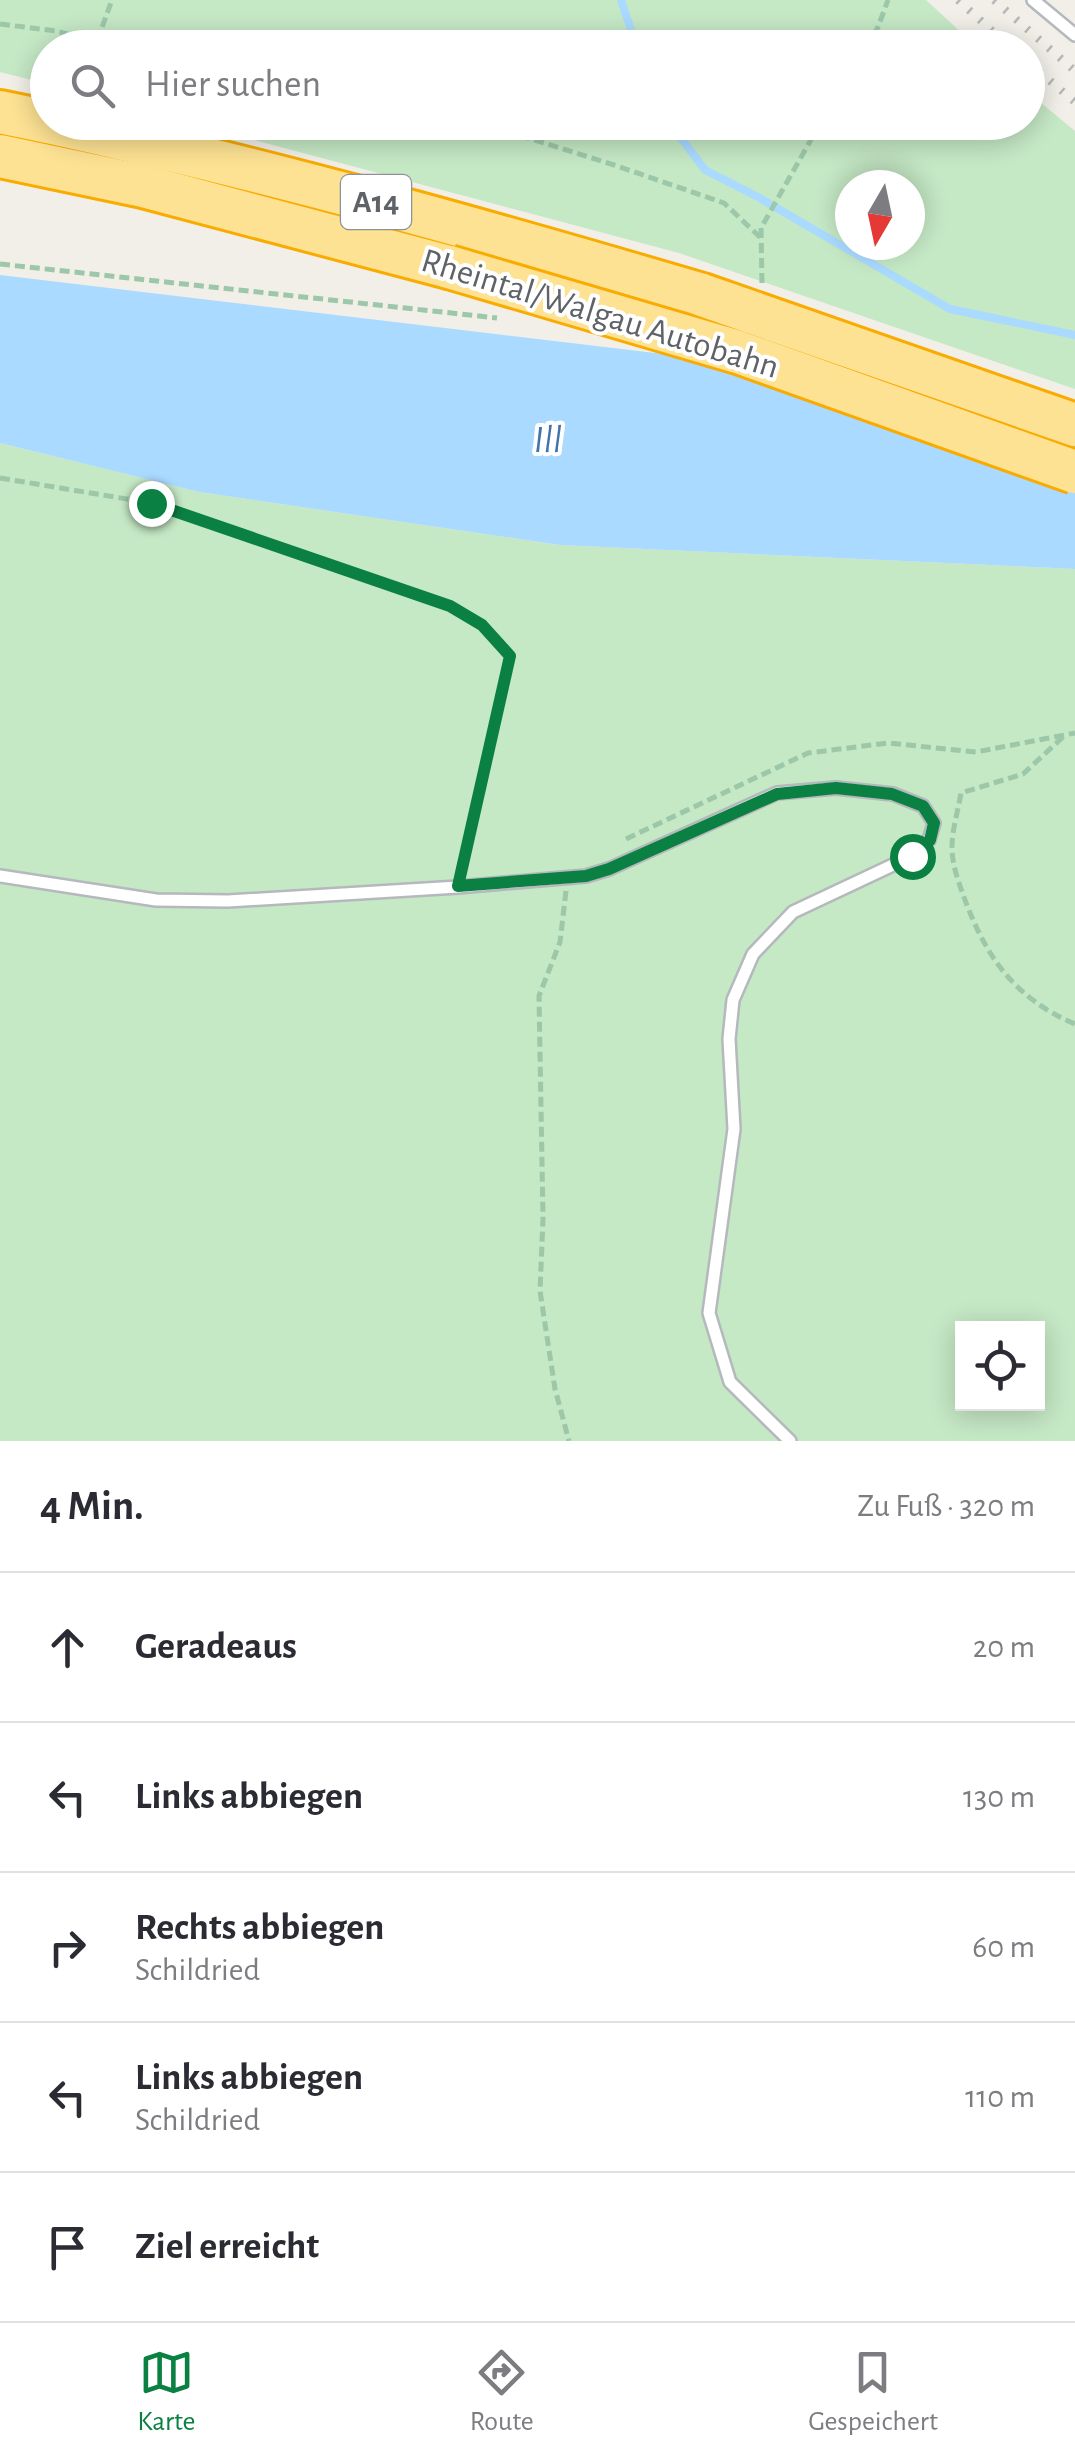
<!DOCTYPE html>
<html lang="de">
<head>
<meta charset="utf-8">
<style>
  :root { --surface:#fff; --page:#f2f2f3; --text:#2b2b33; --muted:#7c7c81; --line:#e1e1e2; --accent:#0b8043 }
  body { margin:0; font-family:"Alegreya Sans",sans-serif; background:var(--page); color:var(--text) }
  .controls { position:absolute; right:30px; bottom:30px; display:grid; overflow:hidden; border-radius:0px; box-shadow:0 5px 25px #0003 }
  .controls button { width:90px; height:90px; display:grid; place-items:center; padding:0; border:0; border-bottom:2px solid var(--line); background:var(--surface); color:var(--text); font:50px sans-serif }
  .compass { position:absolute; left:835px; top:170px; width:90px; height:90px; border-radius:50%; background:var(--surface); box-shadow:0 5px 25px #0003; rotate:189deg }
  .stop { position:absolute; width:30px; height:30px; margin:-22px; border:8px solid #0b8043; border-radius:50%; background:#fff }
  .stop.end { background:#0b8043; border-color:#fff; box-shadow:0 2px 10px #0008 }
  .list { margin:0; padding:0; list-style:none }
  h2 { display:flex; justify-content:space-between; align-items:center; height:130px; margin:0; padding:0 40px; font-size:42px }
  h2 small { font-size:32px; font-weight:400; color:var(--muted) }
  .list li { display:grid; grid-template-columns:65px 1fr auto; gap:30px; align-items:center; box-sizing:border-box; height:150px; padding:0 40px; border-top:2px solid var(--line) }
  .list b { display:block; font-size:38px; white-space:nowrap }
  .list p { margin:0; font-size:32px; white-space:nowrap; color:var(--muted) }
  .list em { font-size:32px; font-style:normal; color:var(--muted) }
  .icon { flex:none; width:55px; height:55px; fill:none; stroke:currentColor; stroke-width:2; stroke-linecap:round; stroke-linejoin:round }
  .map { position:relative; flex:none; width:1075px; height:1441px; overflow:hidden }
  .search { position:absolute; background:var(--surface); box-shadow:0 5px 25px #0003; left:30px; right:30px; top:30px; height:110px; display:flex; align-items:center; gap:25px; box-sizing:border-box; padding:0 35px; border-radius:55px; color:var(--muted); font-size:38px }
  .sheet { height:880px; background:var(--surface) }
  nav { display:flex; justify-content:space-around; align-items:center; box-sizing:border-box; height:140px; border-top:2px solid var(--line); background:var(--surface); font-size:28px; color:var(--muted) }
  nav a { display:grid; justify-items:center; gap:5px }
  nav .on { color:var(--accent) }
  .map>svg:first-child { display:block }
  .green { fill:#c5e8c5; fill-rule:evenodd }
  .water { fill:#aadaff }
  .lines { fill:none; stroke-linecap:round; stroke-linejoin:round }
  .stream { stroke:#aadaff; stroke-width:8 }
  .lane-casing { stroke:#b5b8bc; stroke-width:16 }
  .highway-casing { stroke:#f9ab00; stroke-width:48 }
  .path { stroke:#9cc7a9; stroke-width:5; stroke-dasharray:10 5; stroke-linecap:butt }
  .lane { stroke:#fff; stroke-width:11 }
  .highway { stroke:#fde293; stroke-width:42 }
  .rail { stroke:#b6b7b8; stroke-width:8; stroke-dasharray:2.5 12; stroke-linecap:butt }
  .highway-bridge-casing { stroke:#f9ab00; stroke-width:48; stroke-linecap:butt }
  .highway-bridge { stroke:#fde293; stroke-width:42 }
  .route { stroke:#0b8043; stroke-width:12 }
  .labels { text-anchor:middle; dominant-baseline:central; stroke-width:8; stroke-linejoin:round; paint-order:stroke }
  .shield { fill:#fff; stroke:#8f9295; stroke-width:2.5 }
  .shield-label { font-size:32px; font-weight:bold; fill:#5f6368 }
  .street-label { font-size:35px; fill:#5f6368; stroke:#fff }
  .water-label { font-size:38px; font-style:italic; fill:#4174aa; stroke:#fff }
</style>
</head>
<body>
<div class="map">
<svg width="1075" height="1441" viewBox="0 0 1075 1441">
  <rect width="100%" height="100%" fill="#f1efe8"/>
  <g class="green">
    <polygon points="0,0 926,0 977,47 48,48 47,84 0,72"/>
    <path d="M1028,92L1075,131V389L679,253L190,123L1028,122ZM850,185H910V245H850Z"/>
    <path d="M0,443L199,492L560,545L1075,569V1441H0ZM962,1328H1038V1404H962Z"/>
  </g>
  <polygon class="water" points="0,275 1075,403 1075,569 560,545 199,492 0,443"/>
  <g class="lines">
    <g class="stream">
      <polyline points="621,0 637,48"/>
      <polyline points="669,122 705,170 758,197 950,309 1075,335"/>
    </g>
    <g class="lane-casing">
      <g id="lane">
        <polyline points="1033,0 1075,35"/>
        <polyline points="0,876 156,900 228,901 458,887 586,876 609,869 777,793 836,788 893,794 923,806 934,823 929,840 912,856 793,912 753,954 733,1000 729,1039 734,1129 709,1313 730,1382 790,1441"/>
      </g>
    </g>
    <g class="highway-casing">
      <g id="highway">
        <polyline points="0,112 48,122"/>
        <path d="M48,122C268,170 485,231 702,295"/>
        <polyline points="0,156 143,186 449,267"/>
      </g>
    </g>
    <g class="path">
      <polyline points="0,24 56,31 122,48"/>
      <polyline points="97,41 112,0"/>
      <polyline points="866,48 878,27 888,0"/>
      <polyline points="477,122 617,166 724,203 761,238"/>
      <polyline points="0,264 497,318"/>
      <polyline points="762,283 761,228 821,122"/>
      <polyline points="0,478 151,503 450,606 482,625 509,656 462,869"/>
      <path d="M1063,737L1023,774L961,793C958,811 952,830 952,847C952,866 959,883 965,900C987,959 1016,999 1075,1024"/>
      <polyline points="626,839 808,753 888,743 976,752 1075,733"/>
      <polyline points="566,891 560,942 539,996 543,1219 540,1291 555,1389 569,1441"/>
    </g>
    <use href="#lane" class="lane"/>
    <use href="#highway" class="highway"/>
    <g class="rail">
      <polyline points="958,0 1011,48"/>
      <polyline points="994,0 1075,71"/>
      <polyline points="1028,62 1075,102"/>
    </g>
    <g class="highway-bridge-casing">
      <g id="highway-bridge">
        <polyline points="449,267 738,352 1075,472"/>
        <polyline points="702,295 1075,425"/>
      </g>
    </g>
    <use href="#highway-bridge" class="highway-bridge"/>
  </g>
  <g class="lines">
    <polyline class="route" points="151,503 450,606 482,625 510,656 458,886 586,876 609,869 777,794 836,788 892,794 923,806 934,823 930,840 912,856"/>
  </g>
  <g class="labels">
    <rect class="shield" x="341" y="175" width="70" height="54" rx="8"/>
    <g class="shield-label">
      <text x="376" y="202">A14</text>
    </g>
    <g class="street-label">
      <text transform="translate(600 314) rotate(17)">Rheintal/Walgau Autobahn</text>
    </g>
    <g class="water-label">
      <text x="548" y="441">Ill</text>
    </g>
  </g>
</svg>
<div class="controls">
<button><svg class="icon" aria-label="locate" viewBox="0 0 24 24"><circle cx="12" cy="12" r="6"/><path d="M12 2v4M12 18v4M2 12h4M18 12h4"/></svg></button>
</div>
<svg class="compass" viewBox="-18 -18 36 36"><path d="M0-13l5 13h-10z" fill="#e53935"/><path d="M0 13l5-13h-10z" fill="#7c7c81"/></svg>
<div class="stop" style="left:912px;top:856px"></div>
<div class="stop end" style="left:151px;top:503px"></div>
<div class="search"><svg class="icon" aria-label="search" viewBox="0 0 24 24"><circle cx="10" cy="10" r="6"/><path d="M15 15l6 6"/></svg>Hier suchen</div>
</div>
<section class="sheet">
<h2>4 Min.<small>Zu Fuß · 320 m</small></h2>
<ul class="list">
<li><svg class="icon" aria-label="ahead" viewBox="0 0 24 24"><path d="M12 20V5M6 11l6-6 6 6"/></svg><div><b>Geradeaus</b></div><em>20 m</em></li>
<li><svg class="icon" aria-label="left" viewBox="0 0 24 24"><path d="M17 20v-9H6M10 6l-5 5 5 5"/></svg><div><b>Links abbiegen</b></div><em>130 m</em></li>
<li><svg class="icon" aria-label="right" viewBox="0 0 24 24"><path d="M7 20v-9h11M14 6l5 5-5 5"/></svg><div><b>Rechts abbiegen</b><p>Schildried</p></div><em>60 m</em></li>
<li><svg class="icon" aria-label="left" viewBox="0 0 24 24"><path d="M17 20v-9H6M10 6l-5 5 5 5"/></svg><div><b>Links abbiegen</b><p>Schildried</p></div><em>110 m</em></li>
<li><svg class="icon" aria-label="arrive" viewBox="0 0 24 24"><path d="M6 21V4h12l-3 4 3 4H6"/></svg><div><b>Ziel erreicht</b></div></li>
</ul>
</section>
<nav>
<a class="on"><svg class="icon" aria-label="map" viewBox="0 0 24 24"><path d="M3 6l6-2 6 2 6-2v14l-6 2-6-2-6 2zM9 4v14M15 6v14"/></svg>Karte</a>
<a><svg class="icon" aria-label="directions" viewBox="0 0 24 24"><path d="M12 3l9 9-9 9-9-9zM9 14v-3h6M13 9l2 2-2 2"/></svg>Route</a>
<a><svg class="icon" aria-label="saved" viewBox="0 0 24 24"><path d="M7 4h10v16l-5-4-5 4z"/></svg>Gespeichert</a>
</nav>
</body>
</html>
